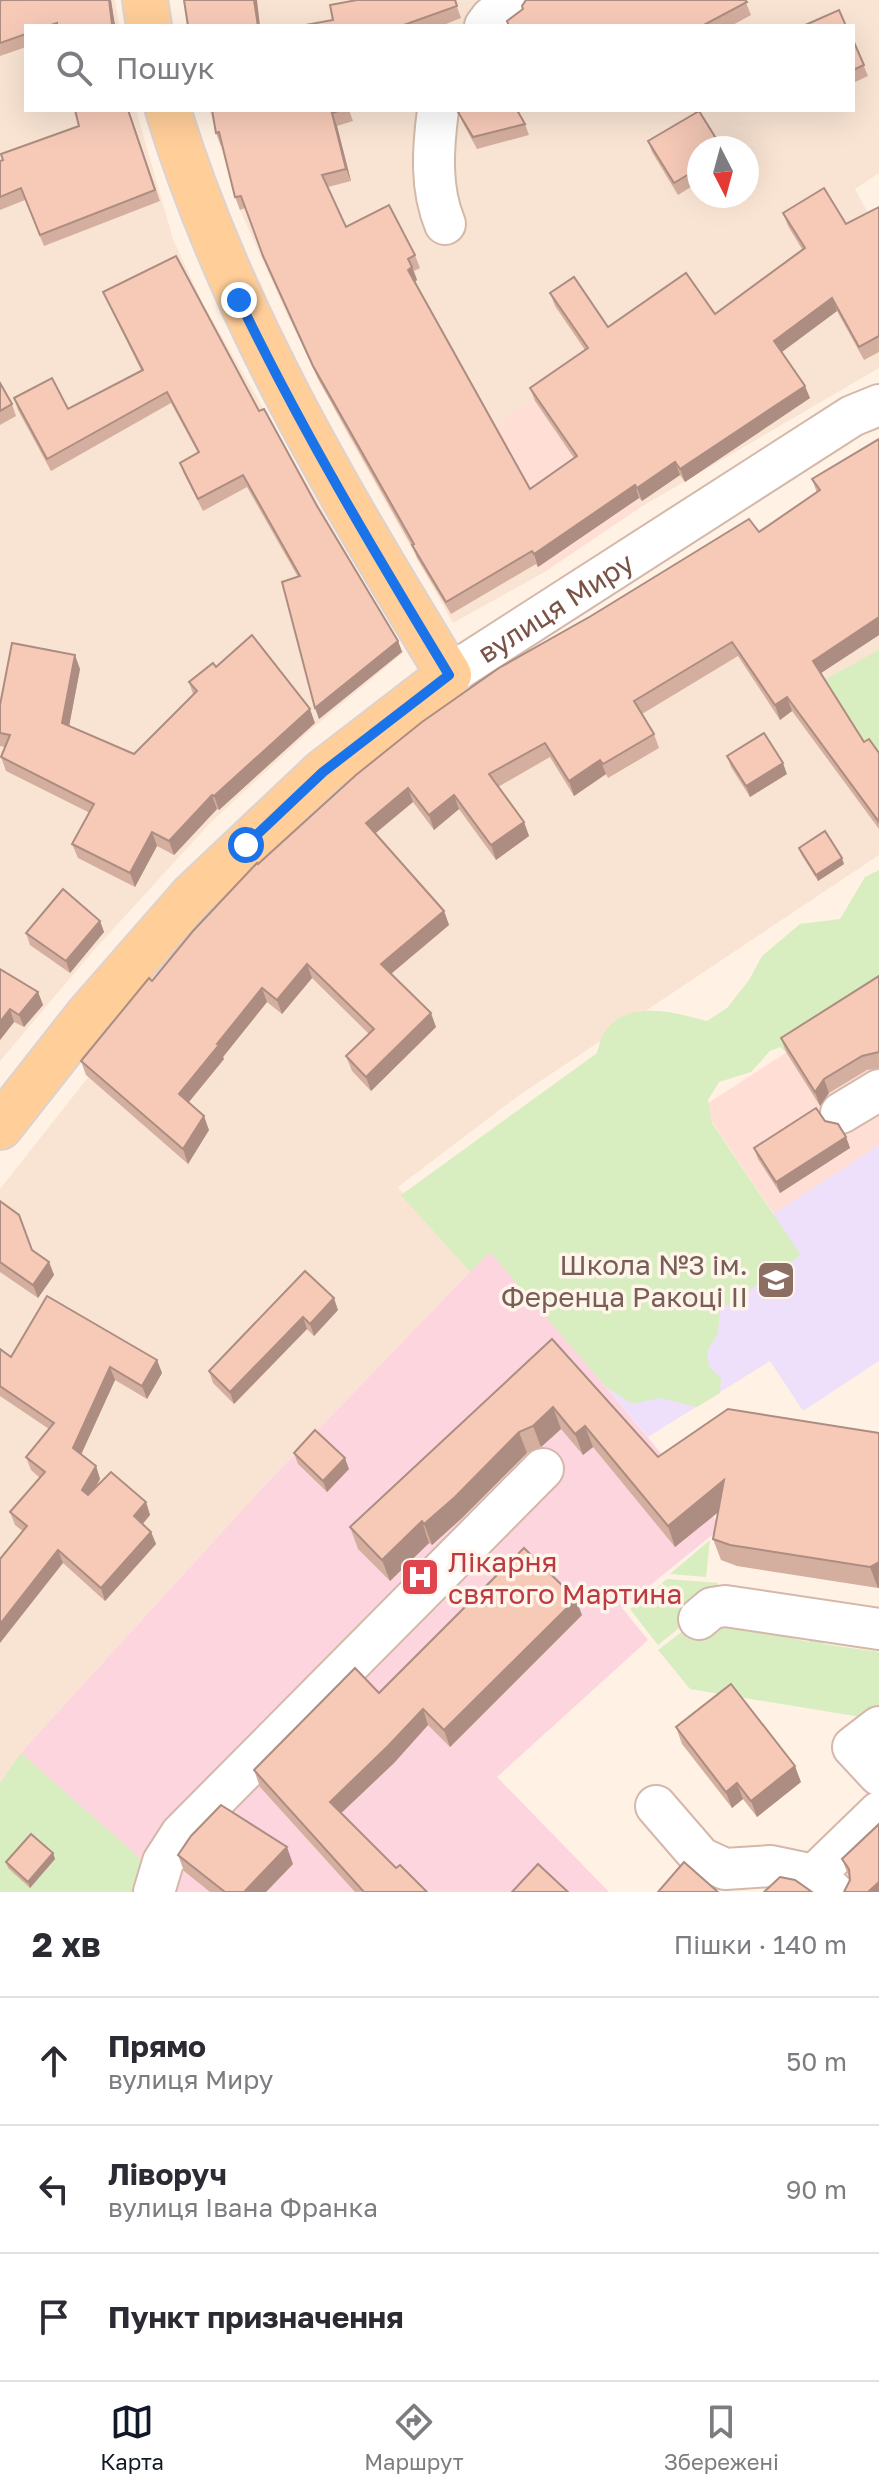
<!DOCTYPE html>
<html lang="uk">
<head>
<meta charset="utf-8">
<style>
  :root { --surface:#fff; --page:#f7f7f7; --text:#2b2b33; --muted:#7c7c81; --line:#e1e1e2; --accent:#111827 }
  body { margin:0; font-family:"Golos Text",sans-serif; background:var(--page); color:var(--text) }
  .compass { position:absolute; left:687px; top:136px; width:72px; height:72px; border-radius:50%; background:var(--surface); box-shadow:0 8px 32px #0002; rotate:174deg }
  .stop { position:absolute; width:24px; height:24px; margin:-18px; border:6px solid #1a73e8; border-radius:50%; background:#fff }
  .stop.end { background:#1a73e8; border-color:#fff; box-shadow:0 2px 8px #0008 }
  .list { margin:0; padding:0; list-style:none }
  h2 { display:flex; justify-content:space-between; align-items:center; height:104px; margin:0; padding:0 32px; font-size:34px }
  h2 small { font-size:26px; font-weight:400; color:var(--muted) }
  .list li { display:grid; grid-template-columns:52px 1fr auto; gap:24px; align-items:center; box-sizing:border-box; height:128px; padding:0 32px; border-top:2px solid var(--line) }
  .list b { display:block; font-size:30px; white-space:nowrap }
  .list p { margin:0; font-size:26px; white-space:nowrap; color:var(--muted) }
  .list em { font-size:26px; font-style:normal; color:var(--muted) }
  .icon { flex:none; width:44px; height:44px; fill:none; stroke:currentColor; stroke-width:2; stroke-linecap:round; stroke-linejoin:round }
  .map { position:relative; flex:none; width:879px; height:1892px; overflow:hidden }
  .search { position:absolute; background:var(--surface); box-shadow:0 8px 32px #0002; left:24px; right:24px; top:24px; height:88px; display:flex; align-items:center; gap:20px; box-sizing:border-box; padding:0 28px; border-radius:0px; color:var(--muted); font-size:30px }
  .sheet { height:488px; background:var(--surface) }
  nav { display:flex; justify-content:space-around; align-items:center; box-sizing:border-box; height:112px; border-top:2px solid var(--line); background:var(--surface); font-size:22px; color:var(--muted) }
  nav a { display:grid; justify-items:center; gap:4px }
  nav .on { color:var(--accent) }
  .map>svg:first-child { display:block }
  .residential { fill:#f9e4d3; fill-rule:evenodd }
  .commercial { fill:#ffded6 }
  .education { fill:#eee0fb }
  .medical { fill:#fdd5de }
  .green { fill:#d8eec0 }
  .lines { fill:none; stroke-linecap:round; stroke-linejoin:round }
  .minor-casing { stroke:#d4b8aa; stroke-width:44 }
  .major-casing { stroke:#dcd2cf; stroke-width:48 }
  .minor { stroke:#fff; stroke-width:40 }
  .major { stroke:#ffce99; stroke-width:44 }
  .wall { fill:#d4ae9e }
  .shaded-wall { fill:#ad8d81 }
  .building { fill:#f7cab8; stroke:#ad8d81; stroke-width:2 }
  .route { stroke:#1a73e8; stroke-width:10 }
  .labels { text-anchor:middle; dominant-baseline:central; stroke-width:7; stroke-linejoin:round; paint-order:stroke }
  .street-label { font-size:28px; fill:#7a5246; stroke:#fff5eb }
  .education-label { font-size:28px; fill:#785e54; stroke:#fff5eb; text-anchor:end }
  .health-label { font-size:28px; fill:#be3a42; stroke:#fff5eb; text-anchor:start }
</style>
</head>
<body>
<div class="map">
<svg width="879" height="1892" viewBox="0 0 879 1892">
  <rect width="100%" height="100%" fill="#fff1e3"/>
  <g class="residential">
    <polygon points="0,0 115,0 119,26 26,26 26,110 136,110 173,239 203,304 404,652 314,727 210,823 94,950 0,1061"/>
    <polygon points="188,0 496,0 471,26 190,26"/>
    <path d="M532,0H879V173L855,189L879,233V368L641,507L554,383L507,520L543,573L453,623L344,428L288,317L240,210L209,110H419L452,202L449,110H853V26H503ZM699,148H747V196H699Z"/>
    <polygon points="879,456 879,855 518,1096 398,1187 421,1217 470,1272 265,1485 26,1747 0,1783 0,1189 82,1085 262,877 468,708"/>
  </g>
  <g class="commercial">
    <polygon points="554,382 641,507 543,573 507,520 466,450"/>
    <polygon points="879,993 879,1145 774,1214 702,1107"/>
  </g>
  <polygon class="education" points="879,1145 879,1361 803,1411 770,1361 648,1437 572,1346"/>
  <polygon class="medical" points="490,1251 572,1346 722,1527 622,1608 648,1640 497,1777 609,1892 0,1892 0,1783 26,1747 265,1485"/>
  <g class="green">
    <polygon points="879,650 879,760 854,733 822,681"/>
    <path d="M879,870V993L786,1052L780,1047L770,1051L751,1072L719,1082L708,1100L712,1123L801,1255L720,1310L718,1334L707,1351L709,1367L721,1378L720,1393L697,1407L660,1398L632,1404L606,1387L490,1252L470,1272L401,1195L597,1053C599,1046 601,1036 606,1030C630,999 675,1013 707,1021L727,1008L749,980L762,956L800,924L840,919L865,877Z"/>
    <polygon points="710,1540 706,1577 670,1574"/>
    <polygon points="667,1579 718,1583 716,1598 691,1619 662,1583"/>
    <polygon points="661,1584 689,1620 658,1645 630,1609"/>
    <polygon points="780,1618 778,1635 809,1642 813,1623 824,1625 823,1644 879,1652 879,1720 690,1689 658,1650 699,1619"/>
    <path d="M21,1753L142,1860C145,1874 144,1881 135,1892H0V1783Z"/>
  </g>
  <g class="lines">
    <g class="minor-casing">
      <g id="minor">
        <polyline points="485,26 491,18 513,0"/>
        <path d="M438,110C433,148 430,188 445,224"/>
        <path id="s1" d="M449,675L852,416L879,405"/>
        <polyline points="841,1113 879,1090"/>
        <polyline points="699,1619 712,1608 725,1606 879,1629"/>
        <polyline points="879,1727 853,1747 879,1775"/>
        <polyline points="656,1806 701,1858 725,1869 771,1866 814,1875 833,1892"/>
        <polyline points="814,1875 879,1812"/>
        <polyline points="154,1892 163,1862 181,1834 543,1469"/>
      </g>
    </g>
    <g class="major-casing">
      <g id="major">
        <polyline points="145,0 149,26"/>
        <path d="M0,1127L88,1015L192,896L323,772L449,675C339,494 231,315 168,110"/>
      </g>
    </g>
    <use href="#minor" class="minor"/>
    <use href="#major" class="major"/>
  </g>
  <g class="wall">
    <polygon points="111,0 115,26 26,26 26,47 0,56 0,1"/>
    <polygon points="357,0 457,0 455,1 461,18 441,26 300,26 333,20"/>
    <polygon points="745,0 751,15 731,26 509,26 523,9"/>
    <polygon points="853,40 868,76 853,83"/>
    <polygon points="129,110 160,201 44,246 25,200 0,210 0,161 79,126"/>
    <polygon points="212,110 349,110 353,121 337,126 351,181 328,187 346,227 415,255 420,268 414,271 417,280 415,282 530,489 574,458 535,401 530,388 585,350 555,306 550,293 608,327 715,314 802,249 788,226 783,213 846,224 879,207 879,352 864,360 837,311 782,352 810,398 685,482 680,475 642,501 639,498 538,567 536,564 451,614 417,558 413,548 318,379 268,269 245,208 240,210 235,197 222,146 221,146 216,133"/>
    <polygon points="458,112 525,124 529,135 477,149 463,123"/>
    <polygon points="648,141 699,148 699,182 678,195 652,152"/>
    <polygon points="103,292 259,411 398,641 402,652 319,719 298,577 247,487 203,511 184,474 180,463 198,453 171,403 51,471 18,410 14,398 68,409 141,370 108,303"/>
    <polygon points="0,383 12,404 16,416 0,425"/>
    <polygon points="879,439 879,635 821,673 864,742 879,753 879,829 792,711 780,720 738,656 642,714 654,734 659,748 608,778 606,774 574,796 550,757 498,787 524,822 529,836 496,860 459,809 434,830 413,802 375,833 444,911 449,925 391,974 436,1027 371,1091 352,1071 346,1056 369,1034 312,978 282,1014 267,1002 223,1057 224,1059 188,1103 209,1130 188,1164 86,1075 81,1061 258,864 759,532 817,493 812,479"/>
    <polygon points="216,667 315,723 219,810 217,809 174,855 157,846 135,887 78,858 72,844 90,813 6,771 1,757 5,747 0,746 0,705 80,669 69,726 134,754 193,694 189,682"/>
    <polygon points="727,756 787,774 750,797 731,767"/>
    <polygon points="799,848 844,864 818,881 801,854"/>
    <polygon points="100,921 104,932 70,973 30,945 26,933"/>
    <polygon points="0,969 38,992 43,1005 24,1027 14,1022 0,1040"/>
    <polygon points="879,976 879,1068 867,1070 829,1093 820,1106 786,1052 781,1038"/>
    <polygon points="825,1121 846,1137 850,1148 780,1193 758,1159 754,1148"/>
    <polygon points="0,1201 32,1250 49,1262 54,1275 38,1298 0,1272"/>
    <polygon points="305,1271 338,1310 314,1336 307,1329 234,1404 213,1383 209,1371"/>
    <polygon points="552,1339 658,1457 879,1433 878,1588 737,1566 721,1560 713,1539 718,1512 675,1547 593,1447 583,1455 561,1429 541,1447 527,1453 462,1518 432,1545 429,1543 390,1581 358,1549 350,1527"/>
    <polygon points="0,1349 11,1357 157,1360 162,1373 147,1399 115,1380 81,1455 96,1466 100,1479 96,1487 146,1502 150,1515 143,1524 151,1532 156,1544 105,1601 63,1563 15,1525 10,1512 40,1478 31,1470 26,1457 49,1429 0,1396"/>
    <polygon points="294,1453 349,1469 327,1492 298,1464"/>
    <polygon points="582,1615 450,1747 428,1725 394,1763 341,1813 396,1868 427,1892 355,1892 260,1787 254,1770 379,1693"/>
    <polygon points="676,1727 801,1782 757,1817 743,1799 732,1808 682,1744"/>
    <polygon points="879,1824 845,1891 850,1880 842,1859"/>
    <polygon points="53,1853 55,1859 30,1888 8,1868 6,1862"/>
    <polygon points="178,1855 293,1864 266,1892 210,1892 184,1871"/>
  </g>
  <g class="shaded-wall">
    <polygon points="109,0 111,0 115,26 113,26"/>
    <polygon points="254,0 257,0 260,26 258,26"/>
    <polygon points="332,113 337,126 351,181 346,169"/>
    <polygon points="412,267 417,280 413,283 408,270"/>
    <polygon points="832,298 837,311 779,354 774,341"/>
    <polygon points="805,386 810,398 685,482 680,469"/>
    <polygon points="675,462 680,475 642,501 637,488"/>
    <polygon points="635,485 639,498 538,567 534,554"/>
    <polygon points="879,617 879,635 818,675 813,661"/>
    <polygon points="398,641 402,652 319,719 315,708"/>
    <polygon points="75,655 80,669 67,737 62,723"/>
    <polygon points="787,697 792,711 780,720 775,705"/>
    <polygon points="310,709 315,723 219,810 214,796"/>
    <polygon points="600,760 606,774 574,796 569,781"/>
    <polygon points="783,763 787,774 750,797 746,786"/>
    <polygon points="408,788 413,802 371,837 366,823"/>
    <polygon points="212,795 217,809 174,855 169,841"/>
    <polygon points="454,795 459,809 434,830 429,815"/>
    <polygon points="524,822 529,836 496,860 491,845"/>
    <polygon points="152,832 157,846 135,887 130,873"/>
    <polygon points="842,858 844,864 818,881 816,875"/>
    <polygon points="444,911 449,925 386,978 381,964"/>
    <polygon points="100,921 104,932 70,973 66,961"/>
    <polygon points="307,964 312,978 282,1014 277,1000"/>
    <polygon points="262,988 267,1002 223,1057 224,1059 184,1108 179,1094 217,1044"/>
    <polygon points="38,992 43,1005 24,1027 19,1015"/>
    <polygon points="10,1009 14,1022 0,1040 0,1022"/>
    <polygon points="431,1013 436,1027 371,1091 366,1077"/>
    <polygon points="824,1079 829,1093 820,1106 815,1092"/>
    <polygon points="204,1116 209,1130 188,1164 183,1149"/>
    <polygon points="846,1137 850,1148 780,1193 776,1182"/>
    <polygon points="49,1262 54,1275 38,1298 33,1285"/>
    <polygon points="334,1298 338,1310 314,1336 310,1324"/>
    <polygon points="303,1317 307,1329 234,1404 230,1392"/>
    <polygon points="157,1360 162,1373 147,1399 142,1386"/>
    <polygon points="110,1367 115,1380 78,1461 73,1448"/>
    <polygon points="553,1407 561,1429 541,1447 533,1426"/>
    <polygon points="585,1426 593,1447 583,1455 575,1434"/>
    <polygon points="519,1432 527,1453 462,1518 432,1545 424,1524"/>
    <polygon points="345,1458 349,1469 327,1492 323,1481"/>
    <polygon points="96,1466 100,1479 86,1503 82,1490"/>
    <polygon points="724,1480 731,1502 675,1547 668,1526"/>
    <polygon points="146,1502 150,1515 138,1529 134,1516"/>
    <polygon points="422,1521 429,1543 390,1581 382,1560"/>
    <polygon points="151,1532 156,1544 105,1601 101,1588"/>
    <polygon points="58,1550 63,1563 0,1643 0,1624"/>
    <polygon points="879,1562 879,1588 878,1588 870,1567"/>
    <polygon points="576,1599 582,1615 450,1747 444,1730"/>
    <polygon points="423,1709 428,1725 394,1763 336,1818 330,1802"/>
    <polygon points="795,1766 801,1782 757,1817 751,1801"/>
    <polygon points="737,1783 743,1799 732,1808 726,1792"/>
    <polygon points="287,1847 293,1864 266,1892 244,1892"/>
    <polygon points="53,1853 55,1859 30,1888 28,1882"/>
    <polygon points="879,1882 879,1892 868,1892"/>
  </g>
  <g class="building">
    <polygon points="2,0 109,0 112,24 114,24 115,26 57,26 57,23 48,26 26,26 26,34 0,43 0,1"/>
    <polygon points="184,0 254,0 258,26 188,26"/>
    <polygon points="357,0 455,0 457,6 401,26 300,26 333,20 330,5"/>
    <polygon points="526,0 745,0 747,2 702,26 509,26 507,21 523,9 522,6"/>
    <polygon points="839,10 846,26 803,26"/>
    <polygon points="853,40 864,65 853,70"/>
    <polygon points="75,110 128,110 155,190 40,235 21,188 0,197 0,161 3,160 1,154 79,126"/>
    <polygon points="212,110 342,110 332,113 346,169 322,175 346,227 389,205 415,255 408,259 412,267 408,270 530,489 577,456 530,388 588,348 550,293 574,277 608,327 686,273 715,314 805,248 783,213 824,188 846,224 879,207 879,336 859,347 832,298 774,341 805,386 680,469 675,462 637,488 635,485 534,554 532,551 446,602 412,545 414,544 313,366 263,256 241,196 235,197 219,132 216,133"/>
    <polygon points="462,110 517,110 525,124 473,137 458,112"/>
    <polygon points="699,111 722,148 699,148 699,168 674,183 648,141"/>
    <polygon points="176,256 259,411 264,409 317,506 398,641 315,708 282,582 300,576 243,475 198,499 180,463 199,452 167,392 47,459 14,398 52,378 68,409 143,370 103,292"/>
    <polygon points="0,383 12,404 0,411"/>
    <polygon points="879,439 879,617 813,661 864,742 869,739 879,753 879,822 787,697 775,705 732,642 634,701 654,734 603,764 600,760 569,781 545,743 489,774 524,822 491,845 454,795 429,815 408,788 366,823 444,911 381,964 431,1013 366,1077 346,1056 374,1029 307,964 277,1000 262,988 217,1044 219,1045 179,1094 204,1116 183,1149 81,1061 149,978 152,981 193,931 257,863 258,864 356,775 422,722 499,668 591,616 749,519 759,532 820,490 812,479"/>
    <polygon points="252,635 310,709 214,796 212,795 169,841 152,832 130,873 72,844 94,804 1,757 10,735 0,733 0,705 12,643 75,655 62,723 134,754 197,691 189,682 213,663 216,667"/>
    <polygon points="764,733 783,763 746,786 727,756"/>
    <polygon points="825,831 842,858 816,875 799,848"/>
    <polygon points="63,889 100,921 66,961 26,933"/>
    <polygon points="0,969 38,992 19,1015 10,1009 0,1022"/>
    <polygon points="879,976 879,1052 862,1056 824,1079 815,1092 781,1038"/>
    <polygon points="816,1108 825,1121 838,1124 846,1137 776,1182 754,1148"/>
    <polygon points="0,1201 19,1215 32,1250 49,1262 33,1285 0,1262"/>
    <polygon points="305,1271 334,1298 310,1324 303,1317 230,1392 209,1371"/>
    <polygon points="47,1296 157,1360 142,1386 110,1367 73,1448 96,1466 82,1490 88,1495 111,1472 146,1502 134,1516 151,1532 101,1588 58,1550 0,1624 0,1559 27,1526 10,1512 45,1472 26,1457 54,1423 0,1386 0,1349 11,1357"/>
    <polygon points="552,1339 658,1457 728,1409 879,1433 879,1562 870,1567 730,1545 713,1539 724,1480 668,1526 585,1426 575,1434 553,1407 533,1426 519,1432 455,1497 424,1524 422,1521 382,1560 350,1527"/>
    <polygon points="315,1430 345,1458 323,1481 294,1453"/>
    <polygon points="524,1548 576,1599 444,1730 423,1709 388,1746 330,1802 396,1868 400,1865 427,1892 364,1892 254,1770 355,1668 379,1693"/>
    <polygon points="731,1684 795,1766 751,1801 737,1783 726,1792 676,1727"/>
    <polygon points="221,1805 287,1847 244,1892 225,1892 178,1855 191,1836"/>
    <polygon points="879,1824 879,1882 868,1892 844,1892 850,1880 849,1869 842,1859"/>
    <polygon points="31,1834 53,1853 28,1882 6,1862"/>
    <polygon points="684,1862 718,1892 658,1892"/>
    <polygon points="538,1864 568,1892 512,1892"/>
    <polygon points="780,1877 795,1880 812,1892 764,1892"/>
  </g>
  <g class="lines">
    <path class="route" d="M239,300C301,429 375,553 449,675L323,772L246,845"/>
  </g>
  <defs>
    <g id="school-square" transform="scale(2)"><rect x="-9" y="-9" width="18" height="18" rx="4" fill="#8d6e63" stroke="#fff5eb"/><path d="M0-5L7-2L0 1L-7-2ZM-4 1L0 2.5L4 1V4Q0 6-4 4Z" fill="#fff"/></g>
    <g id="hospital-square" transform="scale(2)"><rect x="-9" y="-9" width="18" height="18" rx="4" fill="#e0444e" stroke="#fff5eb"/><path d="M-5-5h3v3.5h4V-5h3V5h-3V1.5h-4V5h-3Z" fill="#fff"/></g>
  </defs>
  <g fill-rule="evenodd">
    <use href="#school-square" x="776" y="1280"/>
    <use href="#hospital-square" x="420" y="1577"/>
  </g>
  <g class="labels">
    <g class="street-label">
      <text stroke="none"><textPath href="#s1" startOffset="126">вулиця Миру</textPath></text>
    </g>
    <g class="education-label">
      <text x="748" y="1264">Школа №3 ім.<tspan x="748" dy="32">Ференца Ракоці II</tspan></text>
    </g>
    <g class="health-label">
      <text x="448" y="1561">Лікарня<tspan x="448" dy="32">святого Мартина</tspan></text>
    </g>
  </g>
</svg>
<svg class="compass" viewBox="-18 -18 36 36"><path d="M0-13l5 13h-10z" fill="#e53935"/><path d="M0 13l5-13h-10z" fill="#7c7c81"/></svg>
<div class="stop" style="left:246px;top:845px"></div>
<div class="stop end" style="left:239px;top:300px"></div>
<div class="search"><svg class="icon" aria-label="search" viewBox="0 0 24 24"><circle cx="10" cy="10" r="6"/><path d="M15 15l6 6"/></svg>Пошук</div>
</div>
<section class="sheet">
<h2>2 хв<small>Пішки · 140 m</small></h2>
<ul class="list">
<li><svg class="icon" aria-label="ahead" viewBox="0 0 24 24"><path d="M12 20V5M6 11l6-6 6 6"/></svg><div><b>Прямо</b><p>вулиця Миру</p></div><em>50 m</em></li>
<li><svg class="icon" aria-label="left" viewBox="0 0 24 24"><path d="M17 20v-9H6M10 6l-5 5 5 5"/></svg><div><b>Ліворуч</b><p>вулиця Івана Франка</p></div><em>90 m</em></li>
<li><svg class="icon" aria-label="arrive" viewBox="0 0 24 24"><path d="M6 21V4h12l-3 4 3 4H6"/></svg><div><b>Пункт призначення</b></div></li>
</ul>
</section>
<nav>
<a class="on"><svg class="icon" aria-label="map" viewBox="0 0 24 24"><path d="M3 6l6-2 6 2 6-2v14l-6 2-6-2-6 2zM9 4v14M15 6v14"/></svg>Карта</a>
<a><svg class="icon" aria-label="directions" viewBox="0 0 24 24"><path d="M12 3l9 9-9 9-9-9zM9 14v-3h6M13 9l2 2-2 2"/></svg>Маршрут</a>
<a><svg class="icon" aria-label="saved" viewBox="0 0 24 24"><path d="M7 4h10v16l-5-4-5 4z"/></svg>Збережені</a>
</nav>
</body>
</html>
